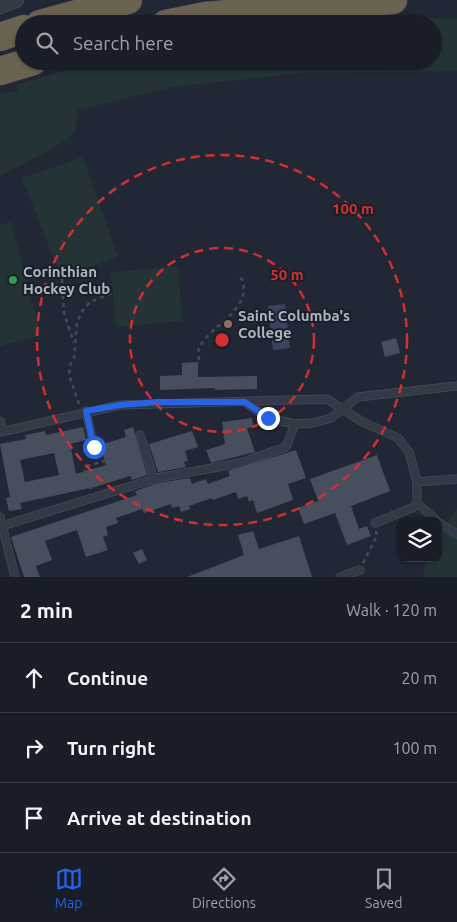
<!DOCTYPE html>
<html lang="en">
<head>
<meta charset="utf-8">
<style>
  :root { --surface:#191d27; --page:#22262f; --text:#f1f3f6; --muted:#9fa2a7; --line:#373b44; --accent:#2563eb }
  body { margin:0; font-family:Ubuntu,sans-serif; background:var(--page); color:var(--text) }
  .controls { position:absolute; right:15px; bottom:15px; display:grid; overflow:hidden; border-radius:10px; box-shadow:0 1px 4px #0004 }
  .controls button { width:45px; height:45px; display:grid; place-items:center; padding:0; border:0; border-bottom:1px solid var(--line); background:var(--surface); color:var(--text); font:25px sans-serif }
  .stop { position:absolute; width:15px; height:15px; margin:-11px; border:4px solid #2563eb; border-radius:50%; background:#fff }
  .stop.end { background:#2563eb; border-color:#fff; box-shadow:0 1px 5px #0008 }
  .list { margin:0; padding:0; list-style:none }
  h2 { display:flex; justify-content:space-between; align-items:center; height:65px; margin:0; padding:0 20px; font-size:21px }
  h2 small { font-size:16px; font-weight:400; color:var(--muted) }
  .list li { display:grid; grid-template-columns:32px 1fr auto; gap:15px; align-items:center; box-sizing:border-box; height:70px; padding:0 20px; border-top:1px solid var(--line) }
  .list b { display:block; font-size:19px; white-space:nowrap }
  .list em { font-size:16px; font-style:normal; color:var(--muted) }
  .icon { flex:none; width:28px; height:28px; fill:none; stroke:currentColor; stroke-width:2; stroke-linecap:round; stroke-linejoin:round }
  .map { position:relative; flex:none; width:457px; height:577px; overflow:hidden }
  .search { position:absolute; background:var(--surface); box-shadow:0 1px 4px #0004; left:15px; right:15px; top:15px; height:55px; display:flex; align-items:center; gap:12px; box-sizing:border-box; padding:0 18px; border-radius:28px; color:var(--muted); font-size:19px }
  .sheet { height:275px; background:var(--surface) }
  nav { display:flex; justify-content:space-around; align-items:center; box-sizing:border-box; height:70px; border-top:1px solid var(--line); background:var(--surface); font-size:14px; color:var(--muted) }
  nav a { display:grid; justify-items:center; gap:2px }
  nav .on { color:var(--accent) }
  .map>svg:first-child { display:block }
  .green { fill:#243436 }
  .water { fill:#38445c }
  .building { fill:#474e5e; fill-rule:evenodd }
  .lines { fill:none; stroke-linecap:round; stroke-linejoin:round }
  .service-casing { stroke:#4f5460; stroke-width:9 }
  .minor-casing { stroke:#4f5460; stroke-width:16 }
  .motorway-casing { stroke:#3f4450; stroke-width:29 }
  .path { stroke:#404f53; stroke-width:2.5; stroke-dasharray:4 4; stroke-linecap:butt }
  .service { stroke:#343a45; stroke-width:8 }
  .minor { stroke:#343a45; stroke-width:15 }
  .motorway { stroke:#6a6352; stroke-width:28 }
  .route { stroke:#2563eb; stroke-width:6 }
  .ring { fill:none; stroke:#d42f30; stroke-width:2.5; stroke-dasharray:9 6 }
  .leisure-dot { fill:#2e9e5b; stroke:#1a1f29; stroke-width:2 }
  .education-dot { fill:#8d6e63; stroke:#1a1f29; stroke-width:2 }
  .labels { text-anchor:middle; dominant-baseline:central; stroke-width:4; stroke-linejoin:round; paint-order:stroke }
  .poi-label { font-size:15px; font-weight:bold; fill:#aeb4c2; stroke:#1a1f29; text-anchor:start }
  .centre { fill:#d42f30; stroke:#1a1f29; stroke-width:2.5 }
  .ring-label { font-size:15px; text-anchor:middle; font-weight:bold; fill:#d42f30; stroke:#1a1f29; stroke-width:4; stroke-linejoin:round; paint-order:stroke }
</style>
</head>
<body>
<div class="map">
<svg width="457" height="577" viewBox="0 0 457 577">
  <rect width="100%" height="100%" fill="#212734"/>
  <g class="green">
    <polygon points="457,18 457,71 301,73 172,87 78,110 74,134 52,149 0,176 0,94 18,91 16,85 97,61 433,61 433,24 310,24 367,19"/>
    <polygon points="83,157 118,257 61,277 22,178"/>
    <polygon points="11,222 41,335 0,346 0,225"/>
    <polygon points="178,266 182,321 116,327 111,272"/>
    <polygon points="457,508 457,577 423,577 427,558 438,558 438,537"/>
  </g>
  <polygon class="water" points="285,304 290,348 273,350 268,306"/>
  <g class="building">
    <polygon points="396,338 400,353 385,357 381,342"/>
    <polygon points="198,362 198,377 257,376 257,389 215,390 215,388 160,390 160,376 182,375 182,363"/>
    <polygon points="252,418 253,427 247,428 255,452 211,463 206,450 225,444 222,422"/>
    <path d="M83,427L86,440L70,444L76,474L106,465L100,445L126,437L124,430L133,427L147,475L132,480L130,476L95,487L20,503L22,509L9,511L6,498L10,497L0,444L26,439L25,435L45,431L46,435ZM54,453L59,475L25,482L20,460Z"/>
    <polygon points="192,431 198,447 185,451 188,461 184,462 186,467 158,472 149,444"/>
    <polygon points="296,450 306,478 288,484 293,500 257,513 253,500 249,502 247,496 238,499 236,492 213,500 212,498 189,506 190,509 181,512 179,506 172,508 171,504 144,513 142,509 116,518 118,523 106,527 108,535 103,537 108,550 86,557 77,530 45,541 52,560 36,566 40,577 24,577 11,537 137,495 135,491 158,483 190,478 192,484 206,479 208,484 230,476 228,471"/>
    <polygon points="377,455 390,491 351,506 359,529 367,526 371,536 347,545 335,513 304,524 298,508 318,501 310,479"/>
    <polygon points="253,531 259,549 299,536 312,577 187,577 244,555 238,535"/>
    <polygon points="142,549 147,560 139,564 133,553"/>
  </g>
  <g class="lines">
    <g class="service-casing">
      <g id="service">
        <polyline points="245,402 268,418 295,424 313,423 331,418 358,397 457,386"/>
        <polyline points="86,411 94,447"/>
        <polyline points="0,421 3,431"/>
        <polyline points="0,432 120,405 327,399 361,421 398,438 409,452 417,482 457,479"/>
        <polyline points="140,435 154,479"/>
        <polyline points="417,503 437,521"/>
        <polyline points="0,517 15,577"/>
        <polyline points="438,522 457,534"/>
        <polyline points="375,523 414,507 417,503 417,482"/>
        <polyline points="2,526 157,478 240,463 286,447 295,424"/>
        <polyline points="340,577 360,570"/>
      </g>
    </g>
    <g class="minor-casing">
      <polyline id="minor" points="0,6 16,0"/>
    </g>
    <g class="motorway-casing">
      <g id="motorway">
        <polyline points="40,24 128,0"/>
        <polyline points="166,24 205,16 393,0"/>
        <polyline points="0,37 24,29"/>
        <polyline points="0,71 33,61"/>
      </g>
    </g>
    <g class="path">
      <polyline points="62,279 64,313 74,343"/>
      <path d="M199,360C199,357 198,351 199,348C210,325 253,310 242,279L238,277"/>
      <polyline points="79,404 69,375 70,365 74,359 77,322 83,310 90,302 112,293"/>
      <polyline points="91,489 85,470 87,466 125,455 133,476"/>
      <polyline points="363,563 377,536 376,531"/>
    </g>
    <use href="#service" class="service"/>
    <use href="#minor" class="minor"/>
    <use href="#motorway" class="motorway"/>
  </g>
  <g class="lines">
    <polyline class="route" points="94,447 86,411 120,405 158,402 245,402 268,418"/>
  </g>
  <g class="ring">
    <circle cx="222" cy="340" r="92"/>
    <circle cx="222" cy="340" r="185"/>
  </g>
  <circle class="leisure-dot" cx="13" cy="280" r="5"/>
  <circle class="education-dot" cx="228" cy="324" r="5"/>
  <g class="labels">
    <g class="poi-label">
      <text x="23" y="271">Corinthian<tspan x="23" dy="17">Hockey Club</tspan></text>
      <text x="238" y="315">Saint Columba's<tspan x="238" dy="17">College</tspan></text>
    </g>
  </g>
  <circle cx="222" cy="340" r="8" class="centre"/>
  <g class="ring-label">
    <text x="353" y="214">100 m</text>
    <text x="287" y="280">50 m</text>
  </g>
</svg>
<div class="controls">
<button><svg class="icon" aria-label="layers" viewBox="0 0 24 24"><path d="M12 4l9 5-9 5-9-5zM3 14l9 5 9-5"/></svg></button>
</div>
<div class="stop" style="left:94px;top:447px"></div>
<div class="stop end" style="left:268px;top:418px"></div>
<div class="search"><svg class="icon" aria-label="search" viewBox="0 0 24 24"><circle cx="10" cy="10" r="6"/><path d="M15 15l6 6"/></svg>Search here</div>
</div>
<section class="sheet">
<h2>2 min<small>Walk · 120 m</small></h2>
<ul class="list">
<li><svg class="icon" aria-label="ahead" viewBox="0 0 24 24"><path d="M12 20V5M6 11l6-6 6 6"/></svg><div><b>Continue</b></div><em>20 m</em></li>
<li><svg class="icon" aria-label="right" viewBox="0 0 24 24"><path d="M7 20v-9h11M14 6l5 5-5 5"/></svg><div><b>Turn right</b></div><em>100 m</em></li>
<li><svg class="icon" aria-label="arrive" viewBox="0 0 24 24"><path d="M6 21V4h12l-3 4 3 4H6"/></svg><div><b>Arrive at destination</b></div></li>
</ul>
</section>
<nav>
<a class="on"><svg class="icon" aria-label="map" viewBox="0 0 24 24"><path d="M3 6l6-2 6 2 6-2v14l-6 2-6-2-6 2zM9 4v14M15 6v14"/></svg>Map</a>
<a><svg class="icon" aria-label="directions" viewBox="0 0 24 24"><path d="M12 3l9 9-9 9-9-9zM9 14v-3h6M13 9l2 2-2 2"/></svg>Directions</a>
<a><svg class="icon" aria-label="saved" viewBox="0 0 24 24"><path d="M7 4h10v16l-5-4-5 4z"/></svg>Saved</a>
</nav>
</body>
</html>
